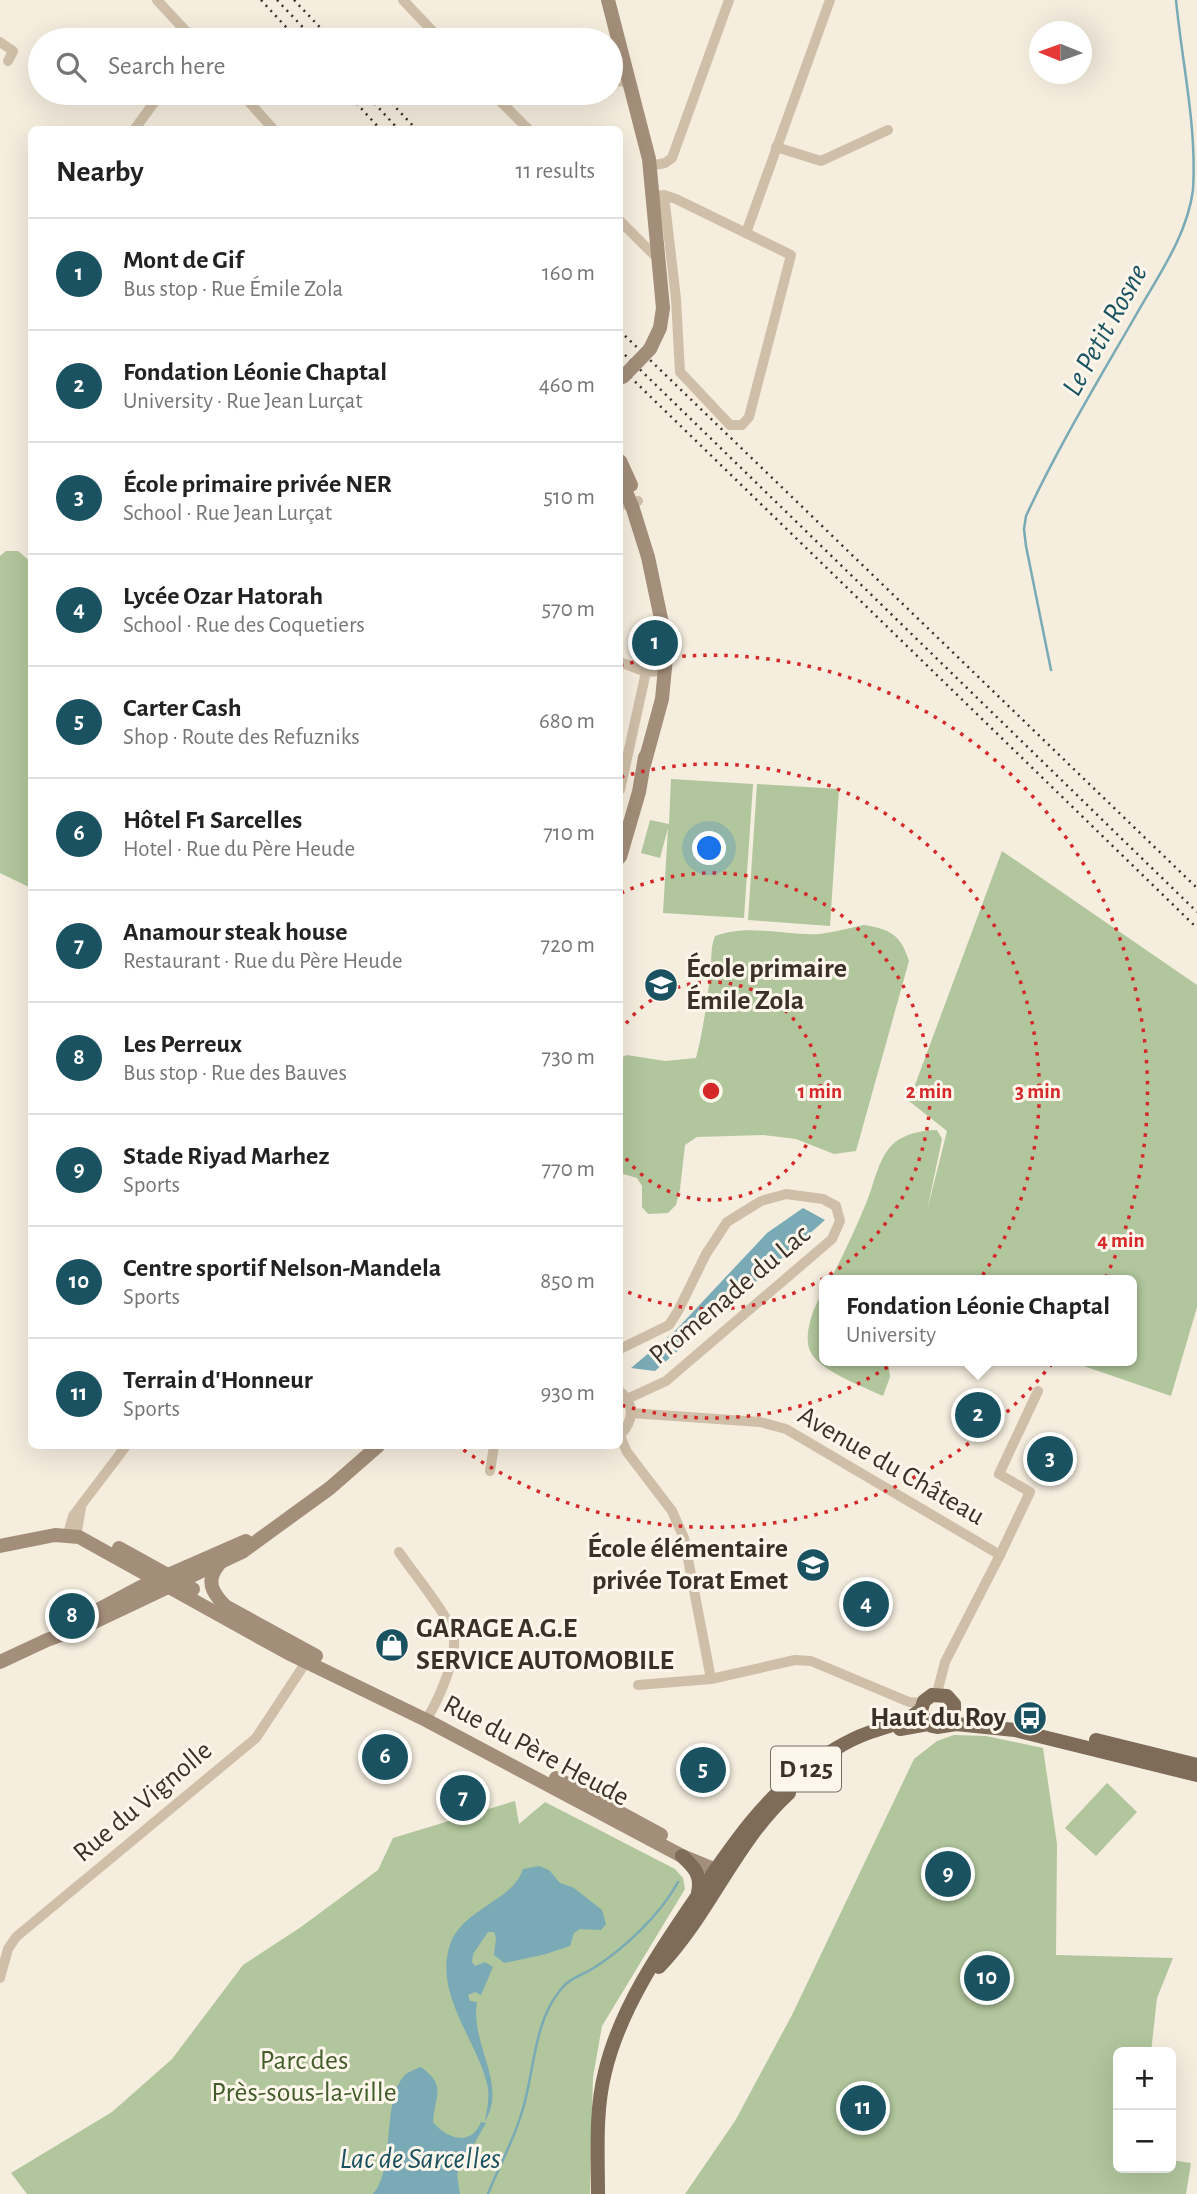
<!DOCTYPE html>
<html lang="en">
<head>
<meta charset="utf-8">
<style>
  :root { --surface:#fff; --page:#f2f2f2; --text:#222; --muted:#767676; --line:#e0e0e0; --accent:#1a5261 }
  body { margin:0; font-family:"Alegreya Sans",sans-serif; background:var(--page); color:var(--text) }
  .controls { position:absolute; right:21px; bottom:21px; display:grid; overflow:hidden; border-radius:10px; box-shadow:0 7px 28px #0002 }
  .controls button { width:63px; height:63px; display:grid; place-items:center; padding:0; border:0; border-bottom:2px solid var(--line); background:var(--surface); color:var(--text); font:35px sans-serif }
  .compass { position:absolute; left:1029px; top:21px; width:63px; height:63px; border-radius:50%; background:var(--surface); box-shadow:0 7px 28px #0002; rotate:271deg }
  .you { position:absolute; left:710px; top:849px; width:24px; height:24px; margin:-18px; border:5px solid #fff; border-radius:50%; background:#1a73e8; box-shadow:0 0 0 10px #1a73e833 }
  .badge { display:grid; place-items:center; width:46px; height:46px; border-radius:50%; background:var(--accent); color:#fff; font-size:23px; font-weight:700 }
  .pin { position:absolute; translate:-50% -50%; border:4px solid #fff; box-shadow:0 2px 7px #0006 }
  .popup { position:absolute; left:819px; top:1275px; width:318px; height:91px; box-sizing:border-box; display:grid; place-content:center; border-radius:10px; background:var(--surface); filter:drop-shadow(0 2px 5px #0005); font-size:23px; white-space:nowrap; color:var(--muted) }
  .popup b { font-size:26px; color:var(--text) }
  .popup::after { content:''; position:absolute; left:50%; top:100%; margin-left:-14px; border:14px solid transparent; border-top-color:var(--surface) }
  .list { margin:0; padding:0; list-style:none }
  h2 { display:flex; justify-content:space-between; align-items:center; height:91px; margin:0; padding:0 28px; font-size:30px }
  h2 small { font-size:23px; font-weight:400; color:var(--muted) }
  .list li { display:grid; grid-template-columns:46px 1fr auto; gap:21px; align-items:center; box-sizing:border-box; height:112px; padding:0 28px; border-top:2px solid var(--line) }
  .list b { display:block; font-size:26px; white-space:nowrap }
  .list p { margin:0; font-size:23px; white-space:nowrap; color:var(--muted) }
  .list em { font-size:23px; font-style:normal; color:var(--muted) }
  .icon { flex:none; width:38px; height:38px; fill:none; stroke:currentColor; stroke-width:2; stroke-linecap:round; stroke-linejoin:round }
  .map { position:relative; flex:none; width:1197px; height:2194px; overflow:hidden }
  .search { position:absolute; background:var(--surface); box-shadow:0 7px 28px #0002; left:28px; top:28px; width:595px; height:77px; display:flex; align-items:center; gap:18px; box-sizing:border-box; padding:0 24px; border-radius:38px; color:var(--muted); font-size:26px }
  .panel { position:absolute; background:var(--surface); box-shadow:0 7px 28px #0002; left:28px; top:126px; width:595px; height:1323px; border-radius:10px }
  .map>svg:first-child { display:block }
  .green { fill:#b1c69c }
  .water { fill:#79aab5 }
  .lines { fill:none; stroke-linecap:round; stroke-linejoin:round }
  .stream { stroke:#79aab5; stroke-width:2.5 }
  .street { stroke:#cfbfa8; stroke-width:10 }
  .secondary { stroke:#a38e79; stroke-width:14 }
  .primary { stroke:#7e6b58; stroke-width:14 }
  .rail { stroke:#3b3129; stroke-width:2.5; stroke-dasharray:2 5; stroke-linecap:butt }
  .secondary-bridge { stroke:#a38e79; stroke-width:14 }
  .ring { fill:none; stroke:#d62828; stroke-width:3.5; stroke-dasharray:3.5 7 }
  .labels { text-anchor:middle; dominant-baseline:central; stroke-width:6; stroke-linejoin:round; paint-order:stroke }
  .shield { fill:#fcf6eb; stroke:#756c63; stroke-width:2 }
  .shield-label { font-size:26px; font-weight:bold; fill:#3b3129 }
  .poi-label { font-size:28px; font-weight:bold; fill:#3b3129; stroke:#fcf6eb; text-anchor:start }
  .street-label { font-size:28px; fill:#3b3129; stroke:#fcf6eb }
  .park-label { font-size:28px; fill:#425c2a; stroke:#fcf6eb }
  .water-label { font-size:30px; font-style:italic; fill:#1a5261; stroke:#fcf6eb }
  .centre { fill:#d62828; stroke:#fcf6eb; stroke-width:3.5 }
  .ring-label { font-size:21px; text-anchor:middle; font-weight:bold; fill:#d62828; stroke:#fcf6eb; stroke-width:6; stroke-linejoin:round; paint-order:stroke }
</style>
</head>
<body>
<div class="map">
<svg width="1197" height="2194" viewBox="0 0 1197 2194">
  <rect width="100%" height="100%" fill="#f5edde"/>
  <g class="green">
    <polygon points="6,551 18,551 31,562 31,888 0,873 0,556"/>
    <polygon points="671,779 753,784 744,918 663,913 668,828 660,858 641,853 650,820 669,824"/>
    <polygon points="757,784 839,789 830,926 748,920"/>
    <path d="M1002,851L1197,985V1307L1171,1396L1069,1361H1132V1280H830C844,1254 856,1228 867,1201C874,1184 878,1160 891,1146C902,1134 922,1130 937,1130L942,1139L927,1211L947,1131L909,1101Z"/>
    <path d="M864,925C890,929 901,935 909,961L856,1151L834,1154L796,1139L763,1135L697,1137L685,1145L680,1189L676,1205L668,1213L648,1214L642,1207V1186L637,1178L620,1173V1058L627,1055L665,1061L696,1058C703,1031 707,1003 710,975C712,961 710,949 715,936C749,923 785,936 820,934C834,932 849,928 864,925Z"/>
    <path d="M824,1290V1361H888L890,1377L883,1396C864,1387 826,1373 813,1356C800,1339 814,1305 824,1290Z"/>
    <polygon points="954,1735 986,1736 1043,1748 1057,1844 1056,1955 1173,1958 1157,1998 1151,2052 1118,2052 1118,2168 1171,2168 1171,2160 1191,2163 1186,2194 685,2194 735,2121 792,2015 914,1759 937,1741"/>
    <polygon points="1107,1783 1137,1812 1096,1856 1065,1828"/>
    <polygon points="515,1801 519,1824 545,1802 675,1869 683,1878 685,1889 602,2026 593,2077 590,2194 27,2194 11,2173 112,2112 172,2059 243,1965 301,1927 378,1870 393,1838"/>
  </g>
  <g class="water">
    <polygon points="803,1208 825,1220 655,1371 631,1368 675,1331 767,1233"/>
    <path d="M539,1866L549,1870L560,1883L574,1888L602,1910L606,1924L601,1930L580,1929L574,1933L570,1946L546,1954L504,1963L494,1955L496,1938L494,1932H488L473,1954L472,1962L475,1966L485,1962L493,1967L481,1995L475,1992L468,1995L470,2001L477,2002C470,2045 508,2084 485,2121C487,2108 491,2095 486,2080C474,2037 436,1995 449,1948C459,1909 513,1902 523,1869Z"/>
    <path d="M421,2067C447,2086 435,2095 433,2122C447,2139 471,2147 481,2122L486,2123L457,2174L460,2194H373C396,2169 381,2096 406,2074C410,2071 416,2069 421,2067Z"/>
  </g>
  <g class="lines">
    <g class="stream">
      <path d="M1051,670L1026,546L1024,529L1026,516C1058,447 1098,381 1136,315C1158,276 1187,236 1193,190C1197,126 1182,63 1176,0"/>
      <path d="M488,2194C498,2168 513,2142 521,2115C535,2074 532,2024 561,1989C570,1978 580,1976 592,1969C623,1950 661,1914 678,1882"/>
    </g>
    <g class="street">
      <polyline points="157,0 194,40"/>
      <polyline points="403,0 441,40"/>
      <polyline points="0,42 13,51 8,61"/>
      <polyline points="611,82 629,81"/>
      <polyline points="241,93 274,130"/>
      <polyline points="492,93 529,130"/>
      <polyline points="134,130 161,93"/>
      <polyline points="776,147 821,161 888,130"/>
      <polyline points="649,166 665,163 672,158 729,0"/>
      <polyline points="653,196 664,195 676,199 791,255 749,417 742,425 730,425 680,372 676,299 664,195"/>
      <polyline points="620,221 653,254 659,256"/>
      <polyline points="746,233 830,0"/>
      <polyline points="620,504 629,505 638,501"/>
      <polyline points="620,662 646,672"/>
      <polyline points="620,790 646,672 661,671 666,675"/>
      <polyline points="620,1349 669,1325 678,1311 706,1254 727,1222 761,1201 786,1194 823,1199 836,1206 840,1221 832,1239 666,1381 627,1399"/>
      <path d="M620,1391C635,1404 634,1421 620,1435"/>
      <polyline points="631,1413 760,1422 786,1429 1000,1555"/>
      <polyline points="620,1436 627,1452 672,1511 684,1538 711,1679"/>
      <polyline points="490,1471 494,1446"/>
      <polyline points="68,1534 73,1516 126,1446"/>
      <polyline points="76,1536 81,1508"/>
      <path d="M399,1552C411,1570 452,1619 454,1638C456,1661 438,1701 426,1720"/>
      <polyline points="638,1685 711,1679 795,1660 811,1661 909,1702 923,1703"/>
      <polyline points="937,1693 945,1662 1000,1555 1030,1492 999,1474 1038,1391"/>
      <polyline points="0,1978 8,1949 16,1937 256,1738 308,1659"/>
    </g>
    <g class="secondary">
      <polyline points="608,0 649,159 663,308 660,328 650,349"/>
      <polyline points="620,461 631,485"/>
      <polyline points="620,477 633,509 648,557 667,647 662,699 644,765"/>
      <polyline points="620,857 639,792 645,757"/>
      <polyline points="0,1546 55,1535 79,1537 288,1653 426,1720 682,1856 716,1870 725,1868"/>
      <polyline points="119,1548 193,1589"/>
      <path d="M219,1564C205,1581 212,1592 225,1606"/>
      <polyline points="223,1605 316,1656"/>
      <polyline points="81,1619 141,1587 246,1541"/>
      <polyline points="0,1662 47,1640 88,1625 242,1552 330,1488 378,1446"/>
      <polyline points="556,1778 661,1835"/>
    </g>
    <g class="primary">
      <polyline points="947,1725 954,1715 954,1704 947,1696 932,1695 924,1701 921,1710 925,1722 932,1726 937,1727 956,1724 1015,1730 1197,1775"/>
      <polyline points="900,1729 928,1724"/>
      <polyline points="1096,1740 1197,1765"/>
      <path d="M682,1856C694,1867 702,1875 698,1893"/>
      <path d="M659,1967C709,1915 735,1842 789,1793"/>
      <path d="M598,2194C598,2154 595,2111 605,2072C620,2008 661,1949 698,1895C730,1849 759,1804 804,1770C824,1756 845,1741 868,1733C887,1726 905,1723 921,1710"/>
    </g>
    <g class="rail">
      <polyline points="261,0 298,40"/>
      <polyline points="277,0 315,40"/>
      <polyline points="294,0 332,40"/>
      <polyline points="347,93 381,130"/>
      <polyline points="365,93 399,130"/>
      <polyline points="382,93 417,130"/>
      <polyline points="620,331 1197,888"/>
      <polyline points="620,350 1197,912"/>
      <polyline points="620,367 1197,928"/>
    </g>
    <polyline class="secondary-bridge" points="623,377 650,349"/>
  </g>
  <g class="ring">
    <path d="M620 1032A109 109 0 1 1 620 1150"/>
    <path d="M621 893A218 218 0 1 1 621 1289"/>
    <path d="M621 777A327 327 0 1 1 621 1405"/>
    <path d="M620 665A436 436 0 1 1 458 1446"/>
  </g>
  <defs>
    <g id="school-disc" transform="scale(1.75)"><circle r="9.5" fill="#1a5261" stroke="#fcf6eb"/><path d="M0-5L7-2L0 1L-7-2ZM-4 1L0 2.5L4 1V4Q0 6-4 4Z" fill="#fff"/></g>
    <g id="shop-disc" transform="scale(1.75)"><circle r="9.5" fill="#1a5261" stroke="#fcf6eb"/><path d="M-5-2.5h2.3a2.7 3.5 0 0 1 5.4 0H5L5.5 6h-11ZM-1.5-2.5h3a1.5 2.3 0 0 0-3 0Z" fill="#fff"/></g>
    <g id="bus-disc" transform="scale(1.75)"><circle r="9.5" fill="#1a5261" stroke="#fcf6eb"/><path d="M-5-6H5V4H4V6H2V4H-2V6H-4V4H-5ZM-3.5-4V0h7V-4ZM-3.5 1.2v1.5H-2V1.2ZM2 1.2v1.5H3.5V1.2Z" fill="#fff"/></g>
  </defs>
  <g fill-rule="evenodd">
    <use href="#school-disc" x="661" y="985"/>
    <use href="#school-disc" x="813" y="1565"/>
    <use href="#shop-disc" x="392" y="1645"/>
    <use href="#bus-disc" x="1030" y="1718"/>
  </g>
  <g class="labels">
    <rect class="shield" x="771" y="1746.5" width="70" height="45" rx="5"/>
    <g class="shield-label">
      <text x="806" y="1769">D 125</text>
    </g>
    <g class="poi-label">
      <text x="686" y="969">École primaire<tspan x="686" dy="32">Émile Zola</tspan></text>
      <text x="788" y="1549" text-anchor="end">École élémentaire<tspan x="788" dy="32">privée Torat Emet</tspan></text>
      <text x="416" y="1629">GARAGE A.G.E<tspan x="416" dy="32">SERVICE AUTOMOBILE</tspan></text>
      <text x="1006" y="1718" text-anchor="end">Haut du Roy</text>
    </g>
    <g class="street-label">
      <text transform="translate(730 1295) rotate(-40)">Promenade du Lac</text>
      <text transform="translate(891 1466) rotate(30)">Avenue du Château</text>
      <text transform="translate(536 1751) rotate(28)">Rue du Père Heude</text>
      <text transform="translate(143 1802) rotate(-40)">Rue du Vignolle</text>
    </g>
    <g class="park-label">
      <text x="304" y="2061">Parc des<tspan x="304" dy="32">Près-sous-la-ville</tspan></text>
    </g>
    <g class="water-label">
      <text transform="translate(1105 330) rotate(-61)">Le Petit Rosne</text>
      <text x="420" y="2159">Lac de Sarcelles</text>
    </g>
  </g>
  <circle cx="711" cy="1091" r="10" class="centre"/>
  <g class="ring-label">
    <text x="820" y="1098">1 min</text>
    <text x="929" y="1098">2 min</text>
    <text x="1038" y="1098">3 min</text>
    <text x="1121" y="1247">4 min</text>
  </g>
</svg>
<div class="controls">
<button>+</button>
<button>−</button>
</div>
<svg class="compass" viewBox="-18 -18 36 36"><path d="M0-13l5 13h-10z" fill="#e53935"/><path d="M0 13l5-13h-10z" fill="#767676"/></svg>
<div class="you"></div>
<div class="pin badge" style="left:655px;top:643px">1</div>
<div class="pin badge" style="left:978px;top:1415px">2</div>
<div class="popup"><b>Fondation Léonie Chaptal</b>University</div>
<div class="pin badge" style="left:1050px;top:1459px">3</div>
<div class="pin badge" style="left:866px;top:1604px">4</div>
<div class="pin badge" style="left:703px;top:1770px">5</div>
<div class="pin badge" style="left:385px;top:1757px">6</div>
<div class="pin badge" style="left:463px;top:1798px">7</div>
<div class="pin badge" style="left:72px;top:1616px">8</div>
<div class="pin badge" style="left:948px;top:1874px">9</div>
<div class="pin badge" style="left:987px;top:1978px">10</div>
<div class="pin badge" style="left:863px;top:2108px">11</div>
<div class="search"><svg class="icon" aria-label="search" viewBox="0 0 24 24"><circle cx="10" cy="10" r="6"/><path d="M15 15l6 6"/></svg>Search here</div>
<section class="panel">
<h2>Nearby<small>11 results</small></h2>
<ul class="list">
<li><span class="badge">1</span><div><b>Mont de Gif</b><p>Bus stop · Rue Émile Zola</p></div><em>160 m</em></li>
<li><span class="badge">2</span><div><b>Fondation Léonie Chaptal</b><p>University · Rue Jean Lurçat</p></div><em>460 m</em></li>
<li><span class="badge">3</span><div><b>École primaire privée NER</b><p>School · Rue Jean Lurçat</p></div><em>510 m</em></li>
<li><span class="badge">4</span><div><b>Lycée Ozar Hatorah</b><p>School · Rue des Coquetiers</p></div><em>570 m</em></li>
<li><span class="badge">5</span><div><b>Carter Cash</b><p>Shop · Route des Refuzniks</p></div><em>680 m</em></li>
<li><span class="badge">6</span><div><b>Hôtel F1 Sarcelles</b><p>Hotel · Rue du Père Heude</p></div><em>710 m</em></li>
<li><span class="badge">7</span><div><b>Anamour steak house</b><p>Restaurant · Rue du Père Heude</p></div><em>720 m</em></li>
<li><span class="badge">8</span><div><b>Les Perreux</b><p>Bus stop · Rue des Bauves</p></div><em>730 m</em></li>
<li><span class="badge">9</span><div><b>Stade Riyad Marhez</b><p>Sports</p></div><em>770 m</em></li>
<li><span class="badge">10</span><div><b>Centre sportif Nelson-Mandela</b><p>Sports</p></div><em>850 m</em></li>
<li><span class="badge">11</span><div><b>Terrain d'Honneur</b><p>Sports</p></div><em>930 m</em></li>
</ul>
</section>
</div>
</body>
</html>
